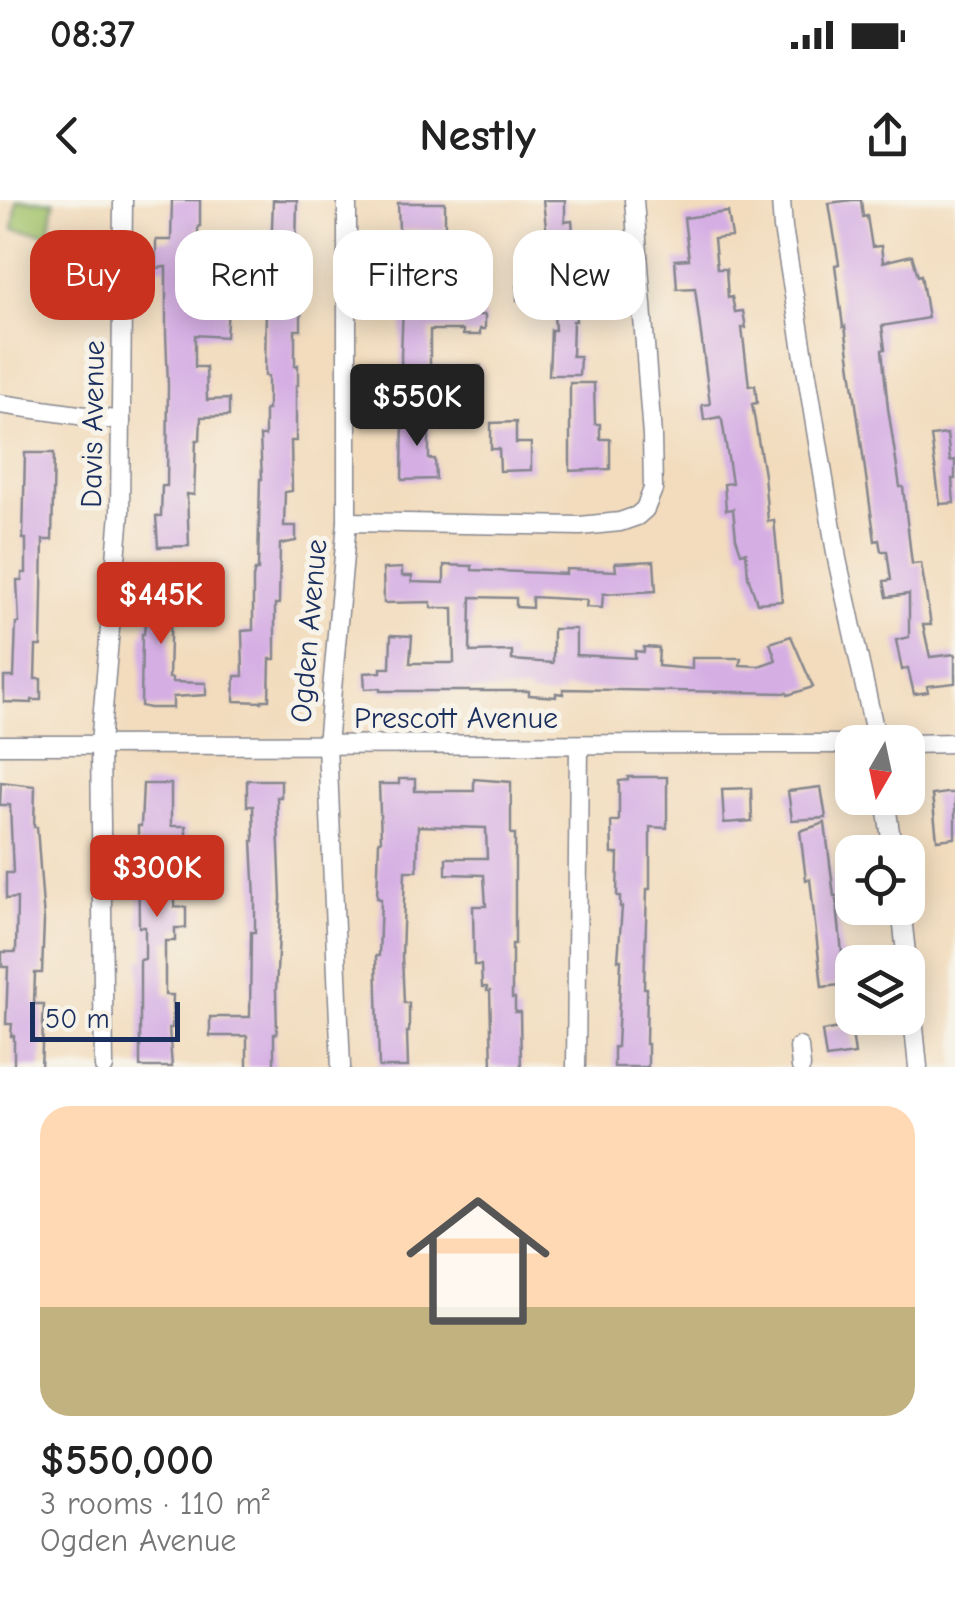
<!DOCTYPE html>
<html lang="en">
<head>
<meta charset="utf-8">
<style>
  body { margin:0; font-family:"Comic Neue",sans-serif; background:#f2f2f2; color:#222; height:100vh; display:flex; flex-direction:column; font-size:38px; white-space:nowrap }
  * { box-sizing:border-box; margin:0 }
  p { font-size:32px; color:#767676 }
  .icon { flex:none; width:55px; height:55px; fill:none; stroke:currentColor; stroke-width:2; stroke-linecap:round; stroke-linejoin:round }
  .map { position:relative; height:867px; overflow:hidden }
  .panel { display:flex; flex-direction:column; background:#fff; flex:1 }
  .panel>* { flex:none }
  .guide { position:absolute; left:30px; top:30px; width:895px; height:90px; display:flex; gap:20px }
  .needle { width:65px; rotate:189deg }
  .controls { position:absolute; left:835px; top:525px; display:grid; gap:20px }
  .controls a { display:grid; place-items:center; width:90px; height:90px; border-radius:20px; background:#fff; box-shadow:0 5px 25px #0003; font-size:50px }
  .scale { position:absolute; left:30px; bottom:25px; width:150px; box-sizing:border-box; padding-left:10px; border:5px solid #1b2f5e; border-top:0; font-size:28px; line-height:35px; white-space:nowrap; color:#1b2f5e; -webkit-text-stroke:8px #f7f3e8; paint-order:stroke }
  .price { position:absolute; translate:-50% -85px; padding:0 22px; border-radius:10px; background:#c8321e; color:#fff; font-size:32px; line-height:65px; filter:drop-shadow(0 2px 5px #0008) }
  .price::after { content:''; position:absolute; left:50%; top:60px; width:30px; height:22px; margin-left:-15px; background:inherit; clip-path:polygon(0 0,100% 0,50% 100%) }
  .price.active { background:#222; color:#fff }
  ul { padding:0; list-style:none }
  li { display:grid; align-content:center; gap:20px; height:530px; padding:0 40px }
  li span { display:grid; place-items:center; height:310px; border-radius:30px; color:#555 }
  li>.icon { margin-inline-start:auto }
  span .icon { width:180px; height:180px; fill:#fffc; stroke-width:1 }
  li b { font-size:42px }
  .chip { padding:0 35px; border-radius:30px; background:#fff; box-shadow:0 5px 25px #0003; font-size:35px; line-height:90px }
  .chip.active { background:#c8321e; color:#fff }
  .status { display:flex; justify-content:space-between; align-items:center; height:70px; padding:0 50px; background:#fff; direction:ltr }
  .status svg { height:28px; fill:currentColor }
  header { display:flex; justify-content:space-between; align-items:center; height:130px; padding:0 40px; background:#fff; font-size:45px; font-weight:700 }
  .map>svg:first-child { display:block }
  .green { fill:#a1c26b; stroke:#5e7864; stroke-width:2.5 }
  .building { fill:#d5afe4 }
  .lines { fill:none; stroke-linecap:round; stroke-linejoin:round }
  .street-casing { stroke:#86868e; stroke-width:21 }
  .street { stroke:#fff; stroke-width:18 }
  .labels { text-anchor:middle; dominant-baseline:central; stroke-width:10; stroke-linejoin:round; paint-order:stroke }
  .street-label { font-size:30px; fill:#1b2f5e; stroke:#f7f3e8 }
</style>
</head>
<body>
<div class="status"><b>08:37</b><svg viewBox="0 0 49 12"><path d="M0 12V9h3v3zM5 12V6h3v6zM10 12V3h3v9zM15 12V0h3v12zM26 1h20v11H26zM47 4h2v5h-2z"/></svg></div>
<header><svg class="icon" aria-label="back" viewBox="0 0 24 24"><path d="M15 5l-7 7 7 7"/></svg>Nestly<svg class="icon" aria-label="share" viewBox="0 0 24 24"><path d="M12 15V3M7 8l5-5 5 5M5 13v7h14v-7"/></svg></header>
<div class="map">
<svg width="955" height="867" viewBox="0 0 955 867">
  <rect width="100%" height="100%" fill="#f7f3e8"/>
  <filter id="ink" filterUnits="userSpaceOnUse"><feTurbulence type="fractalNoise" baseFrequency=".01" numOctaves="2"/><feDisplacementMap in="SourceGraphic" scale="20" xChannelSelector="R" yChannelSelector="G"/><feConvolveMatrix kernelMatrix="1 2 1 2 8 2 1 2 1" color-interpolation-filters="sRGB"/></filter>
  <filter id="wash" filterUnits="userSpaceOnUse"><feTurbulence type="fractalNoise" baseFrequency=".0048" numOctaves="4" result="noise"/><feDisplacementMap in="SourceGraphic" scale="40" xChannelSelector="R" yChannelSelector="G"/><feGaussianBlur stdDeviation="2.25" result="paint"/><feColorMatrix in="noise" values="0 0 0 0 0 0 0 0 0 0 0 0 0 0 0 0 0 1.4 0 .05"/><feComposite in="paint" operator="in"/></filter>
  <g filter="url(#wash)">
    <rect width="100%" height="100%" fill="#f2dcbd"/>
    <!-- green -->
    <path class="green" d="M17,0L54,1L49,34L13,29Z"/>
    <g id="blocks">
      <!-- building -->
      <g class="building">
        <path d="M172,0H200V26H198L199,93H229L226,137L195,135V167H206L207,200L229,199V216L201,217L200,240H196L194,295L187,294L189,346L158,347L156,316H161L162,286H167L168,185L166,133V67L156,68V40H171Z"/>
        <path d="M273,0H297L295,98H301V130H295V166L298,165V185H296V241H291L292,291L285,292L284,326H296V341L280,344L279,404H275V459H270L269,500H262V502L234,501L235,476H243L242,431L253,430V378L255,370H258L260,279H262L260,236H265V210H268V176H265L266,107H235V91H261L262,52H271Z"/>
        <path d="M543,0H565V22L572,21L579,105H575L576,121H573L572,156H580L579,175H549L551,130H555L553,98L517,100V86L552,83Z"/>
        <path d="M852,0H861L863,17L867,16L872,47L881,46L883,62L912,55L918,76L921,75L928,118L882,126L885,149L882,150L888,208L900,287H903L912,364L921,363L931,425H923L930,457L955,454V483L927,486L928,492L914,494L908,468L902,470L896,440L909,437V394L887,397L884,381L891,380L887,351H881L879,340L875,341L845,126L843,127L835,65L839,64L829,3Z"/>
        <path d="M398,3H445V30H399Z"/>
        <path d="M728,12L732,37L714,39L717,69H726L728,98L732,97L735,112L743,111L746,128H742L749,186L755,185L757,203L752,204L764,275L768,321L774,320L782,401L757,403L748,376L746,352L741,353L736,338L733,309L726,310L724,284L732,283L722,220L720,217L704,220L702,205L710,204L695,88L677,89L675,60L689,59L684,18Z"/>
        <path d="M403,104H432V115H485V129H480V135H463V130H430V166H481V186L402,185L401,156Z"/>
        <path d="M570,183H594L595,224H600V239H610V269L570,271Z"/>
        <path d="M403,214L429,215V259H435L436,279L402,280Z"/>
        <path d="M516,222V243H531V270L500,271L499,249H491V223Z"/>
        <path d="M947,234L950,261L955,260V279H952L954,303L940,304L931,236Z"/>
        <path d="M25,253H54L52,340H43L41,446H36L35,479H41V500H32V503L4,502V477H14L16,423H19L17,380H22V373H26V339H23Z"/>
        <path d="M654,361L656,391L603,394L602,408L586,407L587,400L532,397V408L516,407V398L471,397L470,452L512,451V460L553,463V429H576V455L635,458V451L644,452V447L659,448L658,466L692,469V458H741L740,465L759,466L776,460L770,443L791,436L813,487L788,495L787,493L563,489V494L556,493V497L529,495V491H380V488L365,489L364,473L381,472V468H390L391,435L412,436L410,463H454L453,408H431V402L384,403L383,369L402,368V376H412V382L444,383V365L472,366V370L566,374V369L616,371L615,363Z"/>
        <path d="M167,367L168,377H176V401L171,402L169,478H172V482L206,483V495L173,497V508H149L141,506L142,434H144L145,422H149L148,378H151V368Z"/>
        <path d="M628,577H667V628L650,627V689H647L644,788H647L646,844H648V867H614V847H617L621,760H618L622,707H620V696H617L618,654H612L611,621H619V581L628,580Z"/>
        <path d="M399,579H415V591H474V579L511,582V634H515V744H512V798H515V812H520L521,867H492L490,791H487V787H482L481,765H474L473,706H486L484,675L446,674V658H487L486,628L418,626L417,671H405L402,756L404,803H409V832H407L408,867H379L376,756H379L381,699L377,698L379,641H381L379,584H399Z"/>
        <path d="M247,580H281V597H277L281,698L276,790L277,834H274V867H247V836H210V817H250L251,732H255V699L252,641H254L253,606H247Z"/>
        <path d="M1,582L35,586L34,627H37L44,721L42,773H35L34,804H44L41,867H14V836H11L12,824H6L8,767H2V752H16L17,698L6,699V673H13L10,605H0Z"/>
        <path d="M143,584H171V626H186V649H175V707H186V728H175V741H165V795H173L172,828H169L172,867H140V760L145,759V727H139L138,626H141Z"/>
        <path d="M821,587L826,618L792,620L788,591Z"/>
        <path d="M751,588L752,621L724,623L722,589Z"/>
        <path d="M947,593H955V638L937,640L932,595Z"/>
        <path d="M825,623L834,696H836L842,753H844L849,784L822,787L810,679L806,680L800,631Z"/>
        <path d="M851,826L855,854L826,858L822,831Z"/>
      </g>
    </g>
  </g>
  <g filter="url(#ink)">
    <use href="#blocks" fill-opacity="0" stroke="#86868e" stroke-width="2.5"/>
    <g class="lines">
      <!-- street casing -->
      <g class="street-casing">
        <g id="street">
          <path d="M781,0L783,28L837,359L877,542"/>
          <path d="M0,204L121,221"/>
          <path d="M347,322L580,326L620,322L637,316L645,309L653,289L652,236L634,0"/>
          <path d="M908,544L955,543"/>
          <path d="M0,545L852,544"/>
          <path d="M885,598L893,652"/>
          <path d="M901,708L907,762"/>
          <path d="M908,768L918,867"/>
          <path d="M799,847L801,867"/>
          <path d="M104,867L100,544L120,313L123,0"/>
          <path d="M341,867L327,545L347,322V0"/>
          <path d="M576,867L579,545"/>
        </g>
      </g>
      <!-- street -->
      <use href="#street" class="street"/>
    </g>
  </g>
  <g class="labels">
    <!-- street labels -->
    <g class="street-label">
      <text transform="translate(93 224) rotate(-89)">Davis Avenue</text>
      <text transform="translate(309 431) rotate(-85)">Ogden Avenue</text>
      <text x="456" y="518">Prescott Avenue</text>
    </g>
  </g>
</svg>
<div class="controls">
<a><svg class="needle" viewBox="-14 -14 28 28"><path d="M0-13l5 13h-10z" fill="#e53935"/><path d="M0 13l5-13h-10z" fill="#767676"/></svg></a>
<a><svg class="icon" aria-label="locate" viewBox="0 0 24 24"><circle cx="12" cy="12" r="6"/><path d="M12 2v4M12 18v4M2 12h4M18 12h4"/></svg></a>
<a><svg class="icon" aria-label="layers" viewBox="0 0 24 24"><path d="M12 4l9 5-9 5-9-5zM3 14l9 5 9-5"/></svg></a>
</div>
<div class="scale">50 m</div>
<b class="price active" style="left:417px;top:249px">$550K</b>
<b class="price" style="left:161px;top:447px">$445K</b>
<b class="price" style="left:157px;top:720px">$300K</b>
<div class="guide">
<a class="chip active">Buy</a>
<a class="chip">Rent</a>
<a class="chip">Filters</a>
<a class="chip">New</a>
</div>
</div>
<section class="panel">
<ul>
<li><span style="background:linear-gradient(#ffd9b3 65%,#c2b280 0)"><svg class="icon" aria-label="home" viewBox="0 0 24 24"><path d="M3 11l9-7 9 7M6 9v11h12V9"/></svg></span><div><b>$550,000</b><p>3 rooms · 110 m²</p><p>Ogden Avenue</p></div></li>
</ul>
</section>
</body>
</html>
